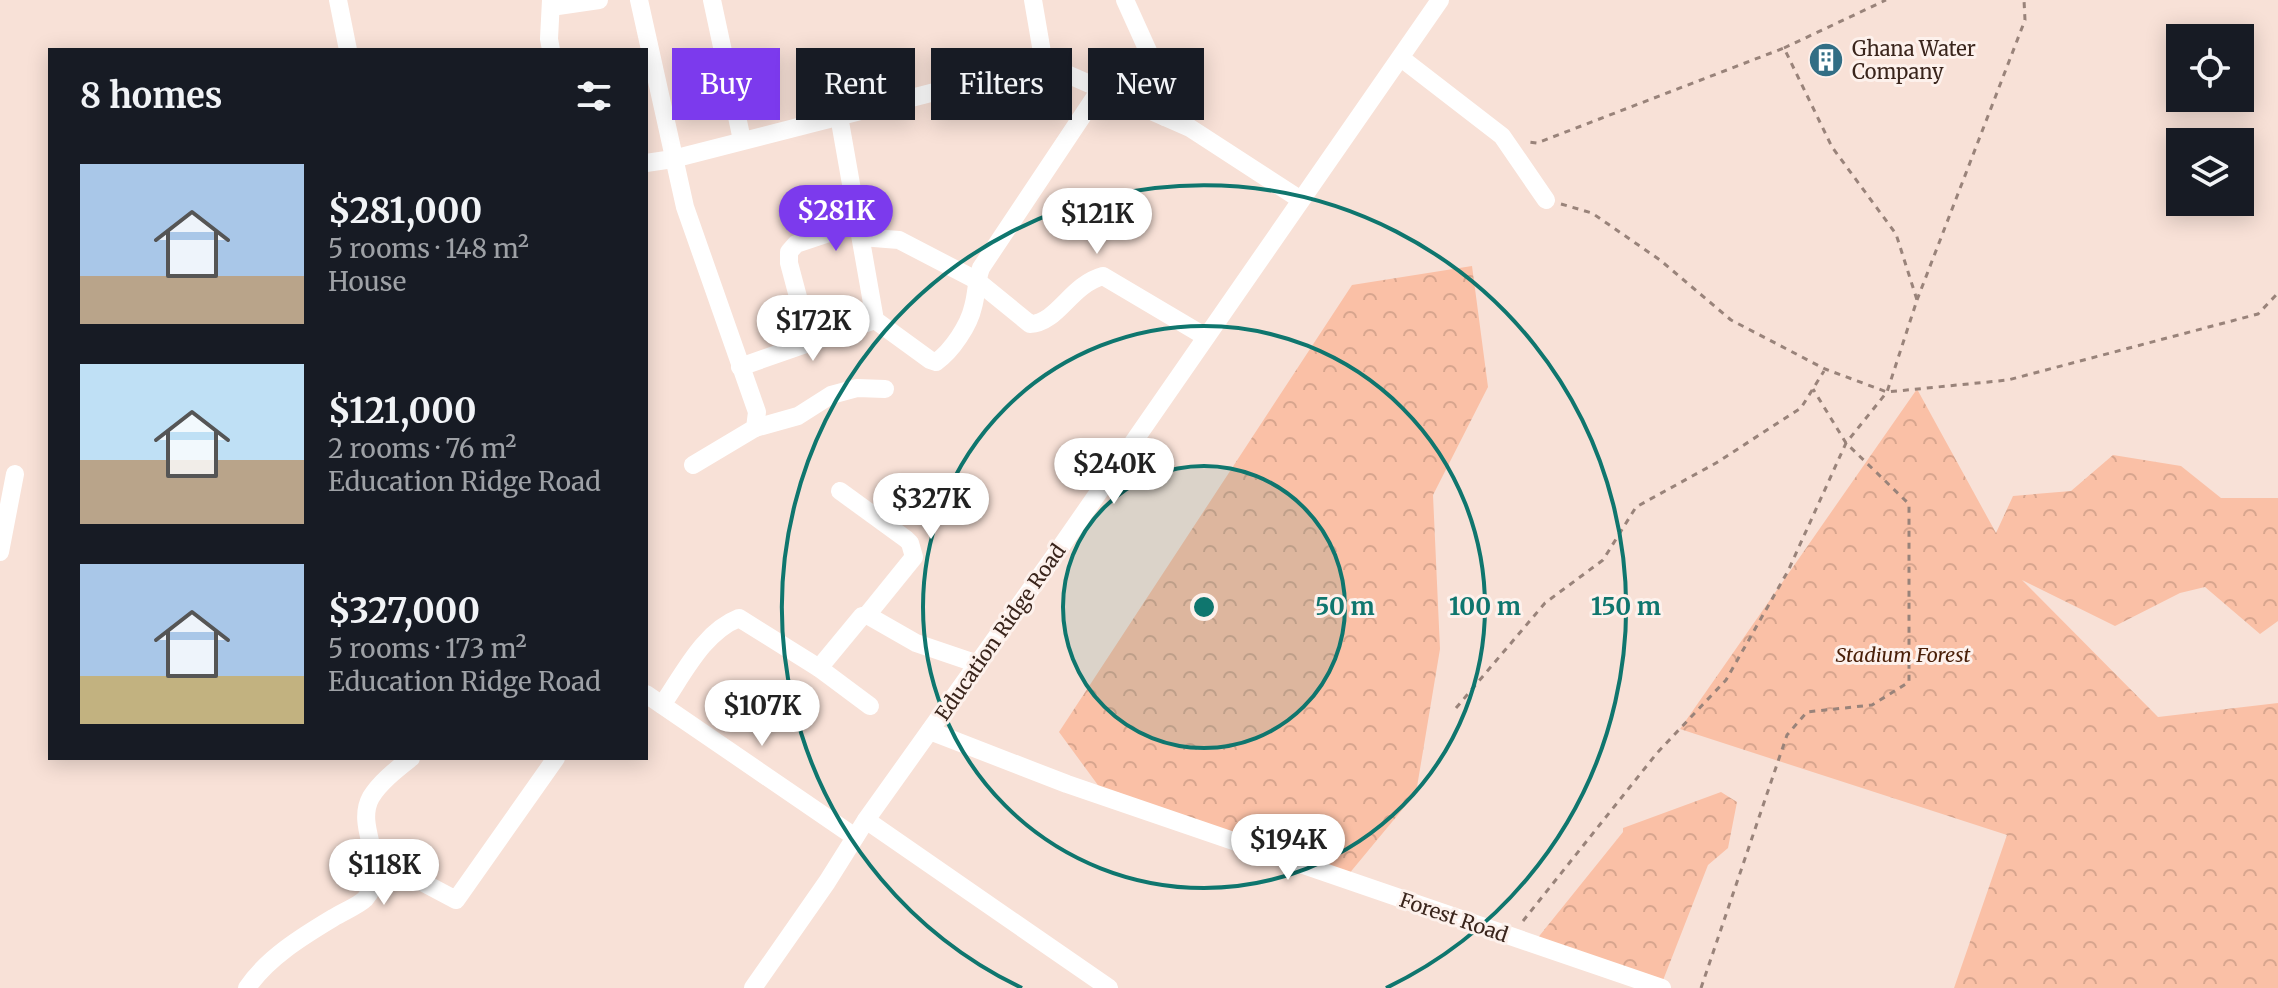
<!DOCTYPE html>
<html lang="en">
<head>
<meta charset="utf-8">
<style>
  body { margin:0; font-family:Merriweather,serif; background:#242831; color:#f1f3f6; height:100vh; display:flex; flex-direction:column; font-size:30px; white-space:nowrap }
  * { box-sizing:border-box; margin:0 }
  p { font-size:26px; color:#9ea1a6 }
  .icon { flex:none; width:44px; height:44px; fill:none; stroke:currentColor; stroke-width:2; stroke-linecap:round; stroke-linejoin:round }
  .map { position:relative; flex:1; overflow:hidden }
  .drawer { position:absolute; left:48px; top:48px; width:600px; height:712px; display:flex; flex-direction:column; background:#171b24; border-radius:0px; box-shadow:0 4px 20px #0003 }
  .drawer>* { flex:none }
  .hud { position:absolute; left:672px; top:48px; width:760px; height:72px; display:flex; gap:16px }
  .buttons { position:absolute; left:2166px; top:24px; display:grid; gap:16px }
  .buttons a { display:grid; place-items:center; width:88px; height:88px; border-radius:0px; background:#171b24; box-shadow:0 4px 20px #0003; font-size:40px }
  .price { position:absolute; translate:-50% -68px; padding:0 18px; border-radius:28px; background:#fff; color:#222; font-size:26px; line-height:52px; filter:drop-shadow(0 2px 4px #0008) }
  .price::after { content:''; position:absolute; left:50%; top:48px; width:24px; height:18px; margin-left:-12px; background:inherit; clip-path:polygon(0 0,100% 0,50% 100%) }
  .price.active { background:#7c3aed; color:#fff }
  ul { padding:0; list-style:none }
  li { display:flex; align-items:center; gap:24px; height:200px; padding:0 32px }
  li span { display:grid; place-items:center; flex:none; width:224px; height:160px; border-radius:0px; color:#555 }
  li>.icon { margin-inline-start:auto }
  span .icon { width:96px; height:96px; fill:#fffc; stroke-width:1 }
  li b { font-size:34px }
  h2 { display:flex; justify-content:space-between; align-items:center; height:96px; padding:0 32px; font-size:34px }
  .chip { padding:0 28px; border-radius:0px; background:#171b24; box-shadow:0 4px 20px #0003; font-size:28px; line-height:72px }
  .chip.active { background:#7c3aed; color:#fff }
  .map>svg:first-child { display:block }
  .forest { fill:url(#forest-crowns) }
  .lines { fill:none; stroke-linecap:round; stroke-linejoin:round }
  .path { stroke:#99837a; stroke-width:3; stroke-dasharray:6 6; stroke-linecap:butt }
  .minor { stroke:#fff; stroke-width:18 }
  .ring { fill:none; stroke:#0f766e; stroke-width:4 }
  .labels { text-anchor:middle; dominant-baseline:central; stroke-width:6; stroke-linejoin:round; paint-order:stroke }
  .poi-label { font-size:20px; fill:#3a251c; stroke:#fdf1ec; text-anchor:start }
  .street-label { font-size:20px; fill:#3a251c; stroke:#fdf1ec }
  .park-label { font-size:20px; font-style:italic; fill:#491f08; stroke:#fdf1ec }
  .centre { fill:#0f766e; stroke:#fdf1ec; stroke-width:4 }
  .ring-label { font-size:24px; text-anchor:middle; font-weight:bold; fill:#0f766e; stroke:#fdf1ec; stroke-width:6; stroke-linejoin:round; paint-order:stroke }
</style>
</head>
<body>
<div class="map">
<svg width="2278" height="988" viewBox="0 0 2278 988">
  <defs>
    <pattern id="forest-crowns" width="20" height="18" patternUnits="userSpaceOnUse" patternTransform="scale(2)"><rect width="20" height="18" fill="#fac0a6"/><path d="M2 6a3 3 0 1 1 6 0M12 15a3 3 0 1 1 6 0" fill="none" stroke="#d7a58e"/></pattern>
  </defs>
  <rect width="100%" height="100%" fill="#f8e1d7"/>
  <!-- forest -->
  <g class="forest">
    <path d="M1472,266L1488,387L1433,495L1440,649L1416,793L1348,875L1103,792L1059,732L1352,285Z"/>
    <path d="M1917,389L1996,533L2013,496L2071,491L2113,455L2181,466L2221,498H2278V621L2260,634L2205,587L2180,593L2115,626L2022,580L2158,717L2278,703V988H1954L2007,835L1680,729Z"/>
    <path d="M1721,792L1737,802L1728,848L1708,865L1660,988L1528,950L1623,832V828Z"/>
  </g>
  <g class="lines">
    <!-- path -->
    <g class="path">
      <path d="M1784,48L1886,0"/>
      <path d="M1561,204L1592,213L1660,260L1731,320L1825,369L1887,392L2008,380L2258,314L2278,293"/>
      <path d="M1917,300L2025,20L2024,0"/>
      <path d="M1456,708L1545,603L1603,560L1636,507L1716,463L1801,408L1824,371"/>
      <path d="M1523,921L1657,753L1726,680L1788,571L1846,443L1887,392L1917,300L1896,234L1832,147L1784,48L1537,143L1529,142"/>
      <path d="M1701,988L1787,735L1807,712L1872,705L1909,682V504L1846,443L1813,389"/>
    </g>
    <!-- minor -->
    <g class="minor">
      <path d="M338,0L348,50"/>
      <path d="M639,0L685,207L757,412L755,428L693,465"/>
      <path d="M712,0L742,140"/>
      <path d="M1033,0L1044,64"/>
      <path d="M1125,0L1162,82L1165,117"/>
      <path d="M551,7L599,0"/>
      <path d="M551,50L549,39L551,0"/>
      <path d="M1401,58L1502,136L1546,200"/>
      <path d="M839,116L875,320L930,360L936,362C952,351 969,325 973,307C977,293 976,281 981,268L1099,91"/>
      <path d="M646,163L673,159L1044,64L1190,128L1301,200"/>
      <path d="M861,237L899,240L976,280L1030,324C1058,323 1070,285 1103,276L1206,337"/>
      <path d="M810,342L789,263V252L796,244L859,223"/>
      <path d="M740,367L875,320"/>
      <path d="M755,428L798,416L831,395L857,388L885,389"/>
      <path d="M840,491L906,539L910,543L914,557L867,615"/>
      <path d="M0,552L15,474"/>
      <path d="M646,694L855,837"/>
      <path d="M662,705C683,675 703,632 739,618L819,668"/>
      <path d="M870,706L819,668L862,616L867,615L916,643L978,664"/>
      <path d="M930,731L1067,784L1662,988"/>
      <path d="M866,820L1109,988"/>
      <path d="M375,857L456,900L556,758"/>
      <path d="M247,988C267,958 303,936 333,918C342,912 358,906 365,899C393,867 353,829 371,797C380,782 397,769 411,758"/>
      <path d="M753,988L827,882L866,820L1053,558L1440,0"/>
    </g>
  </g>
  <!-- distance rings -->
  <circle cx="1204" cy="607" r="141" fill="#0f766e" fill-opacity=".12"/>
  <g class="ring">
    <circle cx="1204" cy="607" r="141"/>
    <circle cx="1204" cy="607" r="281"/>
    <path d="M1022 988A422 422 0 1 1 1386 988"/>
  </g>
  <!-- icons -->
  <defs>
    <g id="building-disc" transform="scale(1.8)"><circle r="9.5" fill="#326e85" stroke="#fdf1ec"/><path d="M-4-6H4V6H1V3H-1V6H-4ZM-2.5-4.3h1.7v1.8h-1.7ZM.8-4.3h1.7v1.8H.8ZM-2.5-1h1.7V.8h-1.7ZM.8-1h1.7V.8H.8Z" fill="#fff"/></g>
  </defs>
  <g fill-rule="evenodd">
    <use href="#building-disc" x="1826" y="60"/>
  </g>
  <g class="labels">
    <!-- poi labels -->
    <g class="poi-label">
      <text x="1852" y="48">Ghana Water<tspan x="1852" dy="23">Company</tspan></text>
    </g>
    <!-- street labels -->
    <g class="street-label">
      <text transform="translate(1000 632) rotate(-55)">Education Ridge Road</text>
      <text transform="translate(1454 917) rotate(19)">Forest Road</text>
    </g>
    <!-- park labels -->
    <g class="park-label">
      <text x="1903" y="654">Stadium Forest</text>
    </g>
  </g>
  <circle cx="1204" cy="607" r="12" class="centre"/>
  <g class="ring-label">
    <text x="1345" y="615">50 m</text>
    <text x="1485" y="615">100 m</text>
    <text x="1626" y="615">150 m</text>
  </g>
</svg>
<div class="buttons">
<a><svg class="icon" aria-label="locate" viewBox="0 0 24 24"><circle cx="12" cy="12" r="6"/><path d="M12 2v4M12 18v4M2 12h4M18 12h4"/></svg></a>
<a><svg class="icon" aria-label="layers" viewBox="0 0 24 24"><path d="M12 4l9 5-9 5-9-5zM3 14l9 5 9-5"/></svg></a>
</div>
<b class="price active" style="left:836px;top:253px">$281K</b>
<b class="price" style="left:1097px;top:256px">$121K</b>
<b class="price" style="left:813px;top:363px">$172K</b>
<b class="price" style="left:1114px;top:506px">$240K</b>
<b class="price" style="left:931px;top:541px">$327K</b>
<b class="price" style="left:762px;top:748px">$107K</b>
<b class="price" style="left:1288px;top:882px">$194K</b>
<b class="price" style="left:384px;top:907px">$118K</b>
<div class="hud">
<a class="chip active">Buy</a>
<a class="chip">Rent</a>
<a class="chip">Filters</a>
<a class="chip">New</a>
</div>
<section class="drawer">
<h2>8 homes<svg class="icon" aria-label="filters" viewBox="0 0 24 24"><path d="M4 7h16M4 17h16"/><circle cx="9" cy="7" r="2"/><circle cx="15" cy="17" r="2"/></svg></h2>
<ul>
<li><span style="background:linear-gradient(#a9c7e8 70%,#b9a48a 0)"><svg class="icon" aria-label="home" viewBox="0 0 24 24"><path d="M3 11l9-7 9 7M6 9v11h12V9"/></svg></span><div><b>$281,000</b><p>5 rooms · 148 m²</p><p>House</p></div></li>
<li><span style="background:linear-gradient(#bfe0f5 60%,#b9a48a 0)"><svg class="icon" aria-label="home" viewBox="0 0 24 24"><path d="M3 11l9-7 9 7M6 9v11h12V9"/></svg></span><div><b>$121,000</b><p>2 rooms · 76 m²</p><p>Education Ridge Road</p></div></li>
<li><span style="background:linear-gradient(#a9c7e8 70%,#c2b280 0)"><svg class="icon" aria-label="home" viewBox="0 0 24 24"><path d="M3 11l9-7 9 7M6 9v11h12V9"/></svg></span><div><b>$327,000</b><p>5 rooms · 173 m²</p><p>Education Ridge Road</p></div></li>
</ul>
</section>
</div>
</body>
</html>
